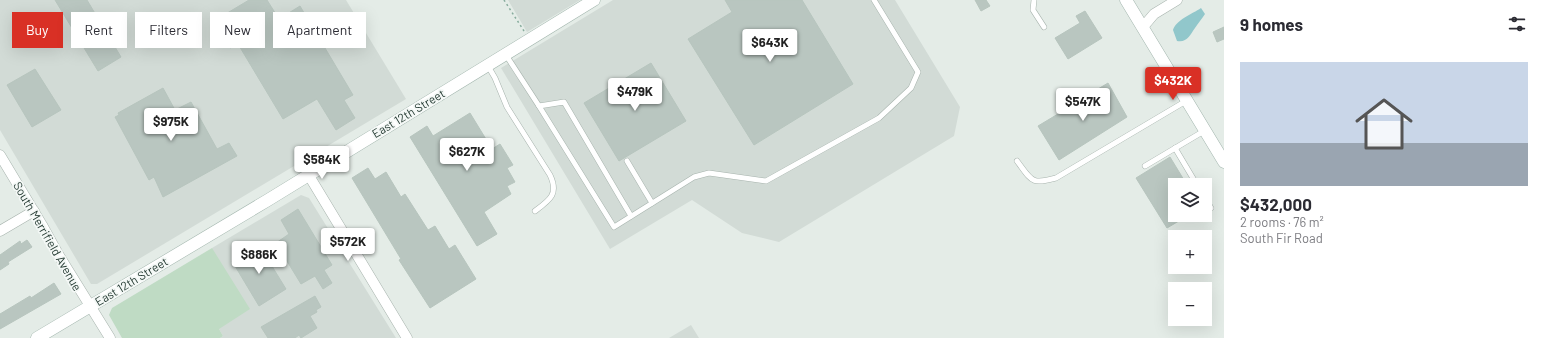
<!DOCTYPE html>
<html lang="en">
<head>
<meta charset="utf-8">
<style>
  body { margin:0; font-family:Barlow,sans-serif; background:#f7f7f7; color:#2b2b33; height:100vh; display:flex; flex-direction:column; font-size:15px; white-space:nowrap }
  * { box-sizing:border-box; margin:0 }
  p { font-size:13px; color:#7c7c81 }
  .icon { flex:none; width:22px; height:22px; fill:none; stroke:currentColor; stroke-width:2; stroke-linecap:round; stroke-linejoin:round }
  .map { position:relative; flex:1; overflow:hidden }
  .details { display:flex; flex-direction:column; background:#fff; width:320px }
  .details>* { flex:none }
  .guide { position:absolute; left:12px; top:12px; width:380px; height:36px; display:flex; gap:8px }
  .tools { position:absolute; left:1168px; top:178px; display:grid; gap:8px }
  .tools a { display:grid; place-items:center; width:44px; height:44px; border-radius:0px; background:#fff; box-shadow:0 4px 16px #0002; font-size:20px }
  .price { position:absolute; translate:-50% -34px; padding:0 9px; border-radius:4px; background:#fff; color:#222; font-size:13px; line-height:26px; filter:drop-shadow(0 1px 2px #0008) }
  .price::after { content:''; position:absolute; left:50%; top:24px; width:12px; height:9px; margin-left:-6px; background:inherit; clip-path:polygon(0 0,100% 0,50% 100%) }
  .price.selected { background:#d93025; color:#fff }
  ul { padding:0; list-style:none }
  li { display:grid; align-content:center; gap:8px; height:212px; padding:0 16px }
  li span { display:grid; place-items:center; height:124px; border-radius:0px; color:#555 }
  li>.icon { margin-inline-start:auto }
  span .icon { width:72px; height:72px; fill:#fffc; stroke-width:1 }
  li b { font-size:17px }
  h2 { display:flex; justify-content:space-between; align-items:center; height:48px; padding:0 16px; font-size:17px }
  .tag { padding:0 14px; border-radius:0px; background:#fff; box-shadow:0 4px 16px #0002; font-size:14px; line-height:36px }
  .tag.selected { background:#d93025; color:#fff }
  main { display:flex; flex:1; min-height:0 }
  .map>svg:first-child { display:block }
  .built { fill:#d2dbd6 }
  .green { fill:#bfdbc4 }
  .water { fill:#91c7cb }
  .building { fill:#b9c6c0; stroke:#b7c5be }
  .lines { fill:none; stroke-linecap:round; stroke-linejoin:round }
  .lane-casing { stroke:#a7b3ad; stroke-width:6 }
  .street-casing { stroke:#a7b3ad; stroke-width:11 }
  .secondary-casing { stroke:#a3b6ae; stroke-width:13 }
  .path { stroke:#87ac9d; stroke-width:1.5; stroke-dasharray:2 3; stroke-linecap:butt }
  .lane { stroke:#fff; stroke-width:5 }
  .street { stroke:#fff; stroke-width:10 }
  .secondary { stroke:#fff; stroke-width:12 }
  .labels { text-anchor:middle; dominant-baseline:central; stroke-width:3.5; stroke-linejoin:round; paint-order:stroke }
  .street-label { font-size:12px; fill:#253b33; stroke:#f4f8f6 }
</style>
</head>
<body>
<main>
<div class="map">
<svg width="1224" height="338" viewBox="0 0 1224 338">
  <rect width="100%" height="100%" fill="#e4ece7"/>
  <!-- built -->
  <g class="built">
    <path d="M0,0H346L406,99L97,284H91L0,130Z"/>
    <path d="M508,0H580L527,32Z"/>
    <path d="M613,0H895L960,107L954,136L779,242L742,233L692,200L610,249L501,68Z"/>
    <path d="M301,195L309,198L396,338H220L223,336L219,329L212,248Z"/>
    <path d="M691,325L699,338H669Z"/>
  </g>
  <!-- green -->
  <path class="green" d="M212,248L250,309L219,329L223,336L220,338H122L109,315L112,308Z"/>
  <!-- water -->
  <path class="water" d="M1201,8L1205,14C1202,19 1198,23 1195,28C1190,35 1187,43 1177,41L1173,30C1176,20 1192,14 1201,8Z"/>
  <!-- building -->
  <g class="building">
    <path d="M55,0H87L121,57L98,71Z"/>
    <path d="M249,0H267L279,19L300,6L353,95L344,100L355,118L336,130L317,99L283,119L238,44L230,48L214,21Z"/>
    <path d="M725,0H802L853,84L754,145L688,39L732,12Z"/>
    <path d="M975,0H986L990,6L981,11Z"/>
    <path d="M1085,11L1102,38L1068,59L1055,38L1080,23L1076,16Z"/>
    <path d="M1224,27V39L1217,42L1213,32Z"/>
    <path d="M651,63L686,121L619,161L584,103Z"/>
    <path d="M35,69L61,110L32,127L7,85Z"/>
    <path d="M1108,83L1127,117L1059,160L1038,126L1098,90V89Z"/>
    <path d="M163,88L175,110L191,102L217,149L229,143L237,156L163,197L154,177L149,180L115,117L119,115L118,113Z"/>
    <path d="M470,113L492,149L500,144L513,165L507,168L515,182L507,186L511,194L484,212L497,234L477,246L410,137L427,126L433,136Z"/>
    <path d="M1170,157L1187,185H1175V215H1189L1167,228L1136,178Z"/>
    <path d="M368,168L375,179L386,172L401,197L405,194L428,230L435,226L449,249L455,245L476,279L430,308L399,260L401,259L352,178Z"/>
    <path d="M298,209L332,265L324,270L332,283L323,289L315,276L301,284L276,243L289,234L281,220Z"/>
    <path d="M27,240L32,247L8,262L9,264L0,270V255L20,241L21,244Z"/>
    <path d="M259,245L286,289L259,306L232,261Z"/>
    <path d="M54,283L61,294L0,329V314L30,296L31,298Z"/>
    <path d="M315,296L321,307L316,310L317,312L310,316L317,328L301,338L299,335L295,338H268L261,327Z"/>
  </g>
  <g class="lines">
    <!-- lane casing -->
    <g class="lane-casing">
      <g id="lane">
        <path d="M1034,0L1033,10L1044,27"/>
        <path d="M506,55L539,106L564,102L631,216"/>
        <path d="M488,66L495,78L507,107L550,175C559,194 550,200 535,211"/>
        <path d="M539,106L614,227L694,177L709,173L766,181L879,118L911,88L918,72L874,0"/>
        <path d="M1175,148L1197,185"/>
        <path d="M627,161L652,203"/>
        <path d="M1017,161C1032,181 1031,185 1056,178L1186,101"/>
        <path d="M1145,166L1204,131"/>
        <path d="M1205,198L1211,208"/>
      </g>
    </g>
    <!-- street casing -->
    <g class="street-casing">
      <g id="street">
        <path d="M1143,27L1154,14L1177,0"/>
        <path d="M0,155L42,225L58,254L110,338"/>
        <path d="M308,174L407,338"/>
        <path d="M0,231L34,211"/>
      </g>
    </g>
    <!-- secondary casing -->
    <g class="secondary-casing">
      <g id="secondary">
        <path d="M1126,0L1224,162"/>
        <path d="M37,338L268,200L594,0"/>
      </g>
    </g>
    <!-- path -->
    <path class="path" d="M504,0L524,31"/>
    <!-- lane -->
    <use href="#lane" class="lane"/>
    <!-- street -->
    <use href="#street" class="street"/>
    <!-- secondary -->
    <use href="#secondary" class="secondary"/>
  </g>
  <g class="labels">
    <!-- street labels -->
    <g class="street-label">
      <text transform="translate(408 113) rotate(-31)">East 12th Street</text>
      <text transform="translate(48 236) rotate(60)">South Merrifield Avenue</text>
      <text transform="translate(131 281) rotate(-31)">East 12th Street</text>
    </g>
  </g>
</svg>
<div class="tools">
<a><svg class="icon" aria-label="layers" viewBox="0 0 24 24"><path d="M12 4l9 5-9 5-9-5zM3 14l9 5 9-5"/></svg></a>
<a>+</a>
<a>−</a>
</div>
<b class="price" style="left:770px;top:63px">$643K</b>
<b class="price selected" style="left:1173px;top:101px">$432K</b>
<b class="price" style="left:635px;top:112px">$479K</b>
<b class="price" style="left:1083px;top:122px">$547K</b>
<b class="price" style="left:171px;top:142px">$975K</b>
<b class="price" style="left:467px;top:172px">$627K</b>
<b class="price" style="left:322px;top:180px">$584K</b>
<b class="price" style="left:348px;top:262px">$572K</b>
<b class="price" style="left:259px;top:275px">$886K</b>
<div class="guide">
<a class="tag selected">Buy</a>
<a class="tag">Rent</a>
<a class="tag">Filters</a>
<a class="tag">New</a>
<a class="tag">Apartment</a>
</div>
</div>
<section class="details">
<h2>9 homes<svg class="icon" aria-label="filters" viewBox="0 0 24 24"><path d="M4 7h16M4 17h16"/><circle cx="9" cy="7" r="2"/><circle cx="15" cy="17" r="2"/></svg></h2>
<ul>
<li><span style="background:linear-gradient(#c9d6e8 65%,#9aa5b1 0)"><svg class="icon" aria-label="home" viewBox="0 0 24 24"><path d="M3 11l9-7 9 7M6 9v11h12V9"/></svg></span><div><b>$432,000</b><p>2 rooms · 76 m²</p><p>South Fir Road</p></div></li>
</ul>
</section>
</main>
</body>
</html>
